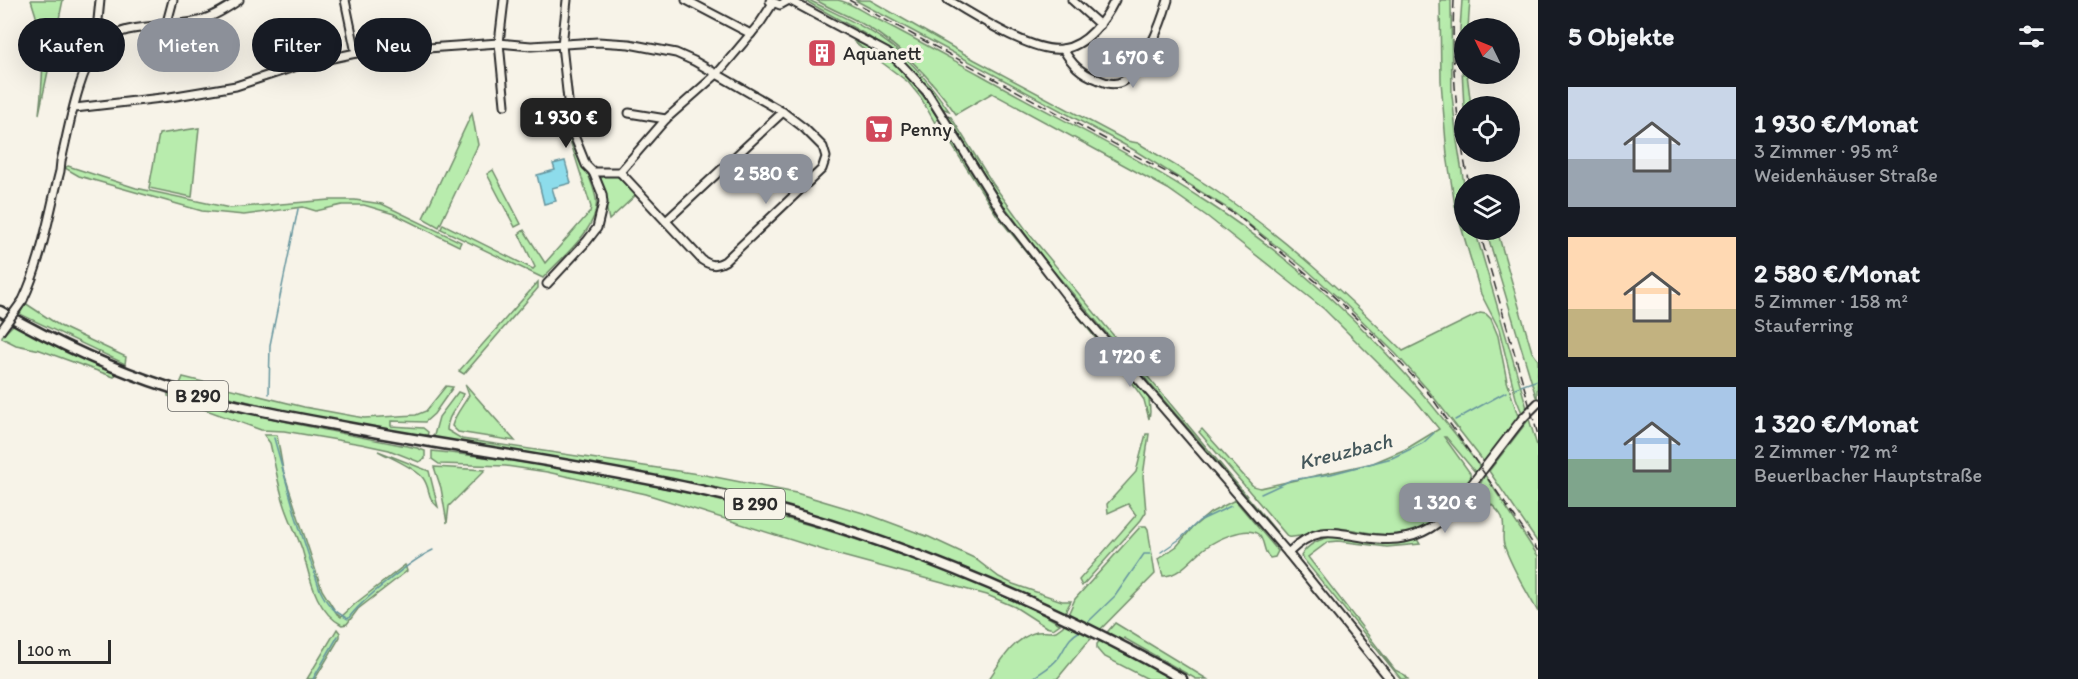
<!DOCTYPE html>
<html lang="de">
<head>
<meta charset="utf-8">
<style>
  body { margin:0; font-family:Itim,sans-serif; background:#242831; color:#f1f3f6; height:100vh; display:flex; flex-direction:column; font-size:22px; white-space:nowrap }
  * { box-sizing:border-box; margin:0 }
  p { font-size:20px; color:#9ea1a6 }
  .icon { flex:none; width:33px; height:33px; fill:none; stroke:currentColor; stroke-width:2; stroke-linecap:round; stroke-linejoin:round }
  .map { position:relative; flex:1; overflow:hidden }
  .sheet { display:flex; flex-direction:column; background:#171b24; width:540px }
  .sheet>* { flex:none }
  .top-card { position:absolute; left:18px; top:18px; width:570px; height:54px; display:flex; gap:12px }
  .needle { width:39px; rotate:313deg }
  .fabs { position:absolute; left:1454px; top:18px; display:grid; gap:12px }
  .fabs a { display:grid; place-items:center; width:66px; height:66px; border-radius:50%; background:#171b24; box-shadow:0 6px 24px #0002; font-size:30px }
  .scale { position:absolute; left:18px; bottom:15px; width:93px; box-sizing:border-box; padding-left:6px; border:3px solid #2b2b2b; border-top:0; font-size:16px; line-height:21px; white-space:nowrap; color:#2b2b2b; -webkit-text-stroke:4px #f7f3e8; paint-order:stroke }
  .price { position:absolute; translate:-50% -51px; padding:0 14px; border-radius:12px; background:#8c9099; color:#fff; font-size:20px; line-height:39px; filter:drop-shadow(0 2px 3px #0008) }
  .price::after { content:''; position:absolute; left:50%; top:36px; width:18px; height:14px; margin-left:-9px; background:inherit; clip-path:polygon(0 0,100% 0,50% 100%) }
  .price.current { background:#222; color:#fff }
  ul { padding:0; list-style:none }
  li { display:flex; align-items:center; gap:18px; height:150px; padding:0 30px }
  li span { display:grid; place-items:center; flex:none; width:168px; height:120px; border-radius:0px; color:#555 }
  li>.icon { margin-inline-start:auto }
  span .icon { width:72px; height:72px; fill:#fffc; stroke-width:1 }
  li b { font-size:26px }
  h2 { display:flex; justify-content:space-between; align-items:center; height:72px; padding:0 30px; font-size:26px }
  .tag { padding:0 21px; border-radius:27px; background:#171b24; box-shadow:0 6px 24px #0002; font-size:21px; line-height:54px }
  .tag.current { background:#8c9099; color:#fff }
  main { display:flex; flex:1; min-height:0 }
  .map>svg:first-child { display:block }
  .green { fill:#b8ecad; stroke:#728c6c; stroke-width:1.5 }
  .water { fill:#8ddceb; stroke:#66959e; stroke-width:1.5 }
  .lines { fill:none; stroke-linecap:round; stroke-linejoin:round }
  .stream { stroke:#66959e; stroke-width:1.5 }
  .minor-casing { stroke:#2b2b2b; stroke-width:11 }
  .major-casing { stroke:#2b2b2b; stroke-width:13 }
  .minor { stroke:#f7f3e8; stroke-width:7 }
  .major { stroke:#f7f3e8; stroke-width:8 }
  .rail { stroke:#2b2b2b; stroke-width:1.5; stroke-dasharray:9 4.5; stroke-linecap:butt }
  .minor-bridge-casing { stroke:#2b2b2b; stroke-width:11; stroke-linecap:butt }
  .minor-bridge { stroke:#f7f3e8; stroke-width:7 }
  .labels { text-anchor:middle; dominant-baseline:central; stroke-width:6; stroke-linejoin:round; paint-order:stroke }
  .shield { fill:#f7f3e8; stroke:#686764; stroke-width:1.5 }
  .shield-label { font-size:18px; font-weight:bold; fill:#2b2b2b }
  .poi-label { font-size:20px; fill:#2b2b2b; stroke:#f7f3e8; text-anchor:start }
  .water-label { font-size:21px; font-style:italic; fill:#44575b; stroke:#f7f3e8 }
</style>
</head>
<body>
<main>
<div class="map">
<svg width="1538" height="679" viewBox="0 0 1538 679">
  <rect width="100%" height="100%" fill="#f7f3e8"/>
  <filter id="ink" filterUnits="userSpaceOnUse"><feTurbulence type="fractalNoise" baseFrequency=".0167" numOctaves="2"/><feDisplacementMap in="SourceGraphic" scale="12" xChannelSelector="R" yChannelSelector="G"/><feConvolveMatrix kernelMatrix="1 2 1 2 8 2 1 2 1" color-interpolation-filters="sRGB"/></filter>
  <g filter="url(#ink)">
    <!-- green -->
    <g class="green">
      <path d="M31,0H63L39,114C44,69 46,43 31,0Z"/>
      <path d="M804,0H809C838,15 869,27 894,48C915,64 934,89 949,111L939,107L918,77L889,50L863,33Z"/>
      <path d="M816,0C823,0 831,0 838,0C850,2 864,13 875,18C910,36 944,55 979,74C1055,117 1135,155 1208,203C1314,272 1406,365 1480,467L1476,473L1446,437H1444L1470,473L1471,481C1449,509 1432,536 1391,535C1373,535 1355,529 1337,528C1321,528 1301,539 1288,537L1199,432L1202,429L1253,486L1260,488L1373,463L1406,449L1439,429L1417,402L1324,309L1208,217L1168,189L992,93L956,114C931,78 903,48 866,26C850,16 832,10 816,0Z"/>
      <path d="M855,0H870L975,60L1127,141L1138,143C1164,159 1191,174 1216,191C1284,237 1344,293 1403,351L1480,313L1486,314L1491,319L1498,336L1507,381L1518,416L1517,421L1484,462L1428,390L1396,354L1344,303L1307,270L1232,211L1134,150Z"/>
      <path d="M1440,0H1451L1452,95L1457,141L1464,184V230H1475L1527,408L1522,413L1516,398L1499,329L1481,294L1455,206L1447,155L1441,81Z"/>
      <path d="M1462,0H1470L1468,28H1464V74H1467L1471,106L1464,108L1460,29Z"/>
      <path d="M853,41C888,48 921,90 938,118L935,123L921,98L908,82Z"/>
      <path d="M472,113L478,145L439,227L423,218Z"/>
      <path d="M946,116L951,117L993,184L1030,235L1281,537L1050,267L1003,204Z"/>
      <path d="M943,122L1035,259L1037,265L998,217L939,125Z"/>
      <path d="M199,128L192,197L149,188L159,134Z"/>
      <path d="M571,133C578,151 593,181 596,199C601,227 560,259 543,278L441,229L443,224L533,269L535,267L519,234L524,230L545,263L590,212L591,207L568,134Z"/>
      <path d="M68,166L136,188L230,208L330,200H355L382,204L461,242L459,246L394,214L364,205H342L316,211L303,207L244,215L202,211L79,176L65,168Z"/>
      <path d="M493,170L521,224L515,227L487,174Z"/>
      <path d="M615,174L636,195L609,220L600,179L605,175Z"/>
      <path d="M1486,230H1497L1532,352L1538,360L1537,400Z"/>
      <path d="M1040,269L1045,270L1149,397L1150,412L1149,419L1144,400L1137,390Z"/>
      <path d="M538,282V288L464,374L459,371Z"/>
      <path d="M25,303L60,326L126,357L125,364L20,314Z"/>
      <path d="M15,323L118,372L114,377L40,350L16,345L2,338V336Z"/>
      <path d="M183,377L304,407L364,418L416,415L426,411L446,386L453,387L434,414L425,422L391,421V426L423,428L428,432L427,437H414C335,422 257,406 180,384Z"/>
      <path d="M465,384L515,441L458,432L452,426C455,414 463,406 469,395Z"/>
      <path d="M168,389C250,417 333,432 417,448L425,451V459L419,462L389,450L361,444L284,431L261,430L168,396Z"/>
      <path d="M458,392L463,394C458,408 447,415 447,430L462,439L705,475L796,493L870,515L929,537L974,558L999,577L1013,584L1062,601H1071L1065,612L989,579L912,549L658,478L568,460L433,439L439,417Z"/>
      <path d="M1529,419L1538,449V543L1489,471Z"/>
      <path d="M1146,434H1149L1143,476L1146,512L1141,520L1082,586L1079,580L1136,515L1128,504L1108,513L1107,504L1136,472Z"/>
      <path d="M264,435H277L283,470L322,590L337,614L341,617L356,603L405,565L407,571L358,609L347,624L342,625C314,610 310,576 302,549C297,535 290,521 285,506C278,485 275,464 270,443Z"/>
      <path d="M378,451L429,471L438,507C426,497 431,489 423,478C416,468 389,457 378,451Z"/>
      <path d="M432,451C579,466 727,497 867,543C933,565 1000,589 1060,624L1053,629L1046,627L1015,607L987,595L839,555L646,494L547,472L506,466L439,464L432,459Z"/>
      <path d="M434,467L485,470L449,506L447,523L441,488Z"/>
      <path d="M1485,475L1538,556V612C1526,590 1512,569 1504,545C1501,536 1506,526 1502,517C1496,505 1483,501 1477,490Z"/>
      <path d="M1235,500L1278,551L1275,557L1270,558C1262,551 1266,541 1258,534C1246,525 1216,540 1205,548C1193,557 1179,577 1163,576L1158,559L1177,546L1192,528L1210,513Z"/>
      <path d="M1141,526H1146L1148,529L1155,574L1086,644L1057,679H989C1001,661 1015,637 1037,632C1044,631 1050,633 1056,631L1063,626L1075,599Z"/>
      <path d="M1334,536L1392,543L1417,539L1420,544L1387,547L1338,541L1328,542L1308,557L1395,670L1405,675L1408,679H1401L1301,556C1308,543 1321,539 1334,536Z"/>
      <path d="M1115,623L1207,679H1196L1124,638L1117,650L1174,679H1148L1103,656L1097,649V644Z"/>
      <path d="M337,629L340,633V637L315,679H307Z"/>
    </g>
    <!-- water -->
    <path class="water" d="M565,161L571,183L552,188L556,201L544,204L537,175L555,170L553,164Z"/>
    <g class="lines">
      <!-- stream -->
      <g class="stream">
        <path d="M1515,388L1538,380"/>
        <path d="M269,394L270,345L298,209"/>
        <path d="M1455,420L1506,392"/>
        <path d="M274,438L296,517L320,590C327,605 334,611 348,619C361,600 412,560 433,550"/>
        <path d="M1261,494L1291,480L1331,474L1392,458L1423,443L1434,433"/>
        <path d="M1161,552L1180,539L1199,521L1231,506"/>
        <path d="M1089,621L1115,596L1144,554H1150"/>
        <path d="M313,679L338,636"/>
        <path d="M1032,679C1041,672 1052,667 1059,657C1067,646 1066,639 1080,631"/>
      </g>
      <!-- minor casing -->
      <g class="minor-casing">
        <g id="minor">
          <path d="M100,0L97,30L104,41"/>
          <path d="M345,0L356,53"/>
          <path d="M504,0L499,43L505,105"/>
          <path d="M686,0L751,34"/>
          <path d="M789,0L886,52L897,60L927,92L1002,212L1066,295L1288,553L1390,679"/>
          <path d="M948,0C975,15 1031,53 1062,49C1087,46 1105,20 1115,0"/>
          <path d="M1072,0L1100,25"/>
          <path d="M770,1L780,5L789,0"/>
          <path d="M166,26L173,0"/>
          <path d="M1063,49C1072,64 1080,73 1097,79C1105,83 1115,86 1123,81C1145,67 1161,24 1168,0"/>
          <path d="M75,108L170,97L236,86L300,65L356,53L499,43L531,46L598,42L629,44L676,53L694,61L783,112L804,128L823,147L826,157L822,169L725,261C716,266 711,266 702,260L620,172"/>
          <path d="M629,113L666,119"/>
          <path d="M593,172H620L666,119L717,74L760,23L773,3"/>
          <path d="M666,221L783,112"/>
          <path d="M547,284L587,241L597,228L603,203L602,194L593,172L586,165L571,128L562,45L567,0"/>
          <path d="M23,300C42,260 49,213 60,171L61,161C69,128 78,73 98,47C117,22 166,28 194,22C210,19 226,9 239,0"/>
          <path d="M1288,553C1322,520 1338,536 1378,539C1408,542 1433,531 1452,510L1522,419L1538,403"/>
        </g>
      </g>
      <!-- major casing -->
      <g class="major-casing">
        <path id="major" d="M0,311C54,342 112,369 171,388C223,404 276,414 330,424C453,448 578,463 700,490C812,514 921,553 1026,600C1079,624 1132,650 1182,679"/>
      </g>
      <!-- minor -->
      <use href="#minor" class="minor"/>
      <!-- major -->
      <use href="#major" class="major"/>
      <!-- rail -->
      <g class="rail">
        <path d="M849,0L1177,178L1239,217L1331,294L1382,343L1430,395L1538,551"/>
        <path d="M1454,0C1451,62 1456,124 1469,184"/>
        <path d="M1479,230L1538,435"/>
      </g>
      <!-- minor-bridge casing -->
      <g class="minor-bridge-casing">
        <path id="minor-bridge" d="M0,332L23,300"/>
      </g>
      <!-- minor-bridge -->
      <use href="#minor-bridge" class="minor-bridge"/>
    </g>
  </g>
  <!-- icons -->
  <defs>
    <g id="building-square" transform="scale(1.5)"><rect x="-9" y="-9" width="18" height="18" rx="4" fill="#d1495b" stroke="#f7f3e8"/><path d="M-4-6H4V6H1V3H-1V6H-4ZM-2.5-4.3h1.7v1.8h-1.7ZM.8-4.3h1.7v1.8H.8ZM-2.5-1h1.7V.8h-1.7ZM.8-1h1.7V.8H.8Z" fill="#fff"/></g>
    <g id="supermarket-square" transform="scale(1.5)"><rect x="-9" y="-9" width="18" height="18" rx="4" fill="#d1495b" stroke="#f7f3e8"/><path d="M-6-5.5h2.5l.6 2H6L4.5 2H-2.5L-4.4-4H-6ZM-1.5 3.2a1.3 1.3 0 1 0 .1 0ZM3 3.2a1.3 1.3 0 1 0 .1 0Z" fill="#fff"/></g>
  </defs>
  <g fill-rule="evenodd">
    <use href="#building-square" x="822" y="53"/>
    <use href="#supermarket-square" x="879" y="129"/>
  </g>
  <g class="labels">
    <!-- shield labels -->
    <g class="shield">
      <rect x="168" y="381" width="60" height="30" rx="4.5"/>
      <rect x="725" y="489" width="60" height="30" rx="4.5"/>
    </g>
    <g class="shield-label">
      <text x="198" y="396">B 290</text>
      <text x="755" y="504">B 290</text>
    </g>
    <!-- poi labels -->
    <g class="poi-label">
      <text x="843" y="53">Aquanett</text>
      <text x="900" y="129">Penny</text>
    </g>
    <!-- water labels -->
    <g class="water-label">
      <text transform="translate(1345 451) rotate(-14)">Kreuzbach</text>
    </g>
  </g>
</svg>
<div class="fabs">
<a><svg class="needle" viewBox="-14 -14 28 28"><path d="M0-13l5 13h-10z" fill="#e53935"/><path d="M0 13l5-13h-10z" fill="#9ea1a6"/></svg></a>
<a><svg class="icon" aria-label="locate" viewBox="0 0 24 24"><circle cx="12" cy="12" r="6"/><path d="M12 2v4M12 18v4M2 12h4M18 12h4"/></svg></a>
<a><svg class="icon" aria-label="layers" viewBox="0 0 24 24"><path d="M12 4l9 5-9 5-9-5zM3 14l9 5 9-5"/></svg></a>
</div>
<div class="scale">100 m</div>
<b class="price" style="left:1133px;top:89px">1 670 €</b>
<b class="price current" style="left:566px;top:149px">1 930 €</b>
<b class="price" style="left:766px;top:205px">2 580 €</b>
<b class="price" style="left:1130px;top:388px">1 720 €</b>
<b class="price" style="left:1445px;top:534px">1 320 €</b>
<div class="top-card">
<a class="tag">Kaufen</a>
<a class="tag current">Mieten</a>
<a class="tag">Filter</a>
<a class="tag">Neu</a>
</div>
</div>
<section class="sheet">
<h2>5 Objekte<svg class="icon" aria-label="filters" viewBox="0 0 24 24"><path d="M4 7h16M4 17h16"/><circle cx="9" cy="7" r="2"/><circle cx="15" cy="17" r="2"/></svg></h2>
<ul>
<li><span style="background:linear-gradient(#c9d6e8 60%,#9aa5b1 0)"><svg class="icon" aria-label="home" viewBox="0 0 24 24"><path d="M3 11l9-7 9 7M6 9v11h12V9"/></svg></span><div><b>1 930 €/Monat</b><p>3 Zimmer · 95 m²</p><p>Weidenhäuser Straße</p></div></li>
<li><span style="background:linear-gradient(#ffd9b3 60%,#c2b280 0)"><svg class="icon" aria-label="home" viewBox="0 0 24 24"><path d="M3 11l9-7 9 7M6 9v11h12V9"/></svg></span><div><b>2 580 €/Monat</b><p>5 Zimmer · 158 m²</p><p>Stauferring</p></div></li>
<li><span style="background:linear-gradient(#a9c7e8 60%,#7fa58c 0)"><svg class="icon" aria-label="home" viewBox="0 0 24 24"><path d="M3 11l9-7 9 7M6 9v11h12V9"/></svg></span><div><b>1 320 €/Monat</b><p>2 Zimmer · 72 m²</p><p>Beuerlbacher Hauptstraße</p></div></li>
</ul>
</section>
</main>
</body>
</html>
